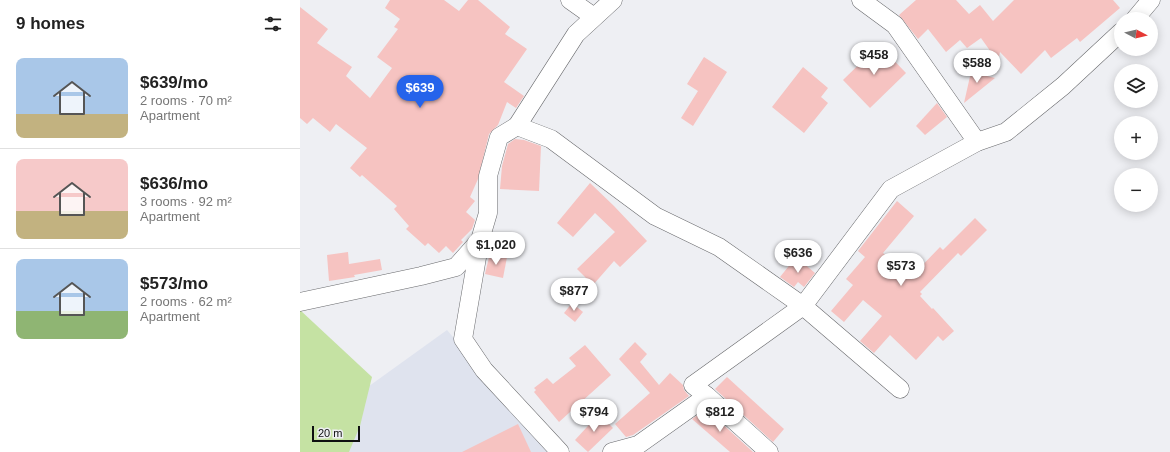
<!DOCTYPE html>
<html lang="en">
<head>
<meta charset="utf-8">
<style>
  body { margin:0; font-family:Helvetica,sans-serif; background:#f6f6f6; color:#222; height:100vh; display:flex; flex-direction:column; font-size:15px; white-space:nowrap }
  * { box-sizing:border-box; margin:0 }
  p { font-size:13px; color:#767676 }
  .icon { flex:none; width:22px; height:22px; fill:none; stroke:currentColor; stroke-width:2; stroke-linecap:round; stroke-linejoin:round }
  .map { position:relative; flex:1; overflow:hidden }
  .details { display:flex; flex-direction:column; background:#fff; width:300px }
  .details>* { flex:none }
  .needle { width:26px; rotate:97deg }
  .controls { position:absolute; left:814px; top:12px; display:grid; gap:8px }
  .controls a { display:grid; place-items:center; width:44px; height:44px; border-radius:50%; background:#fff; box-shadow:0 2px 10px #0003; font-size:20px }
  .scale { position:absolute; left:12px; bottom:10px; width:48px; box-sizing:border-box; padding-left:4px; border:2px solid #0f1011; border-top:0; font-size:11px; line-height:14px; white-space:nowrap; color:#0f1011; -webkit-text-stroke:3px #eeeff3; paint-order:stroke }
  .price { position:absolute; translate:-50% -34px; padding:0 9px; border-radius:14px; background:#fff; color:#222; font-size:13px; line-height:26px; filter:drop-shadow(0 1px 2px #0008) }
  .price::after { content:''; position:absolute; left:50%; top:24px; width:12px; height:9px; margin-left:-6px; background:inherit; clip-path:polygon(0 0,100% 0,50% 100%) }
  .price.on { background:#2563eb; color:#fff }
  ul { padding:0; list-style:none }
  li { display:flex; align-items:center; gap:12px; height:100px; padding:0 16px }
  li+li { border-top:1px solid #e0e0e0 }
  li span { display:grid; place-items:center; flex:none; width:112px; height:80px; border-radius:8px; color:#555 }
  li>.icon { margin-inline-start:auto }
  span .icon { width:48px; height:48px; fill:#fffc; stroke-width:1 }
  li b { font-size:17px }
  h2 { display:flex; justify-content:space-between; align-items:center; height:48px; padding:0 16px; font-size:17px }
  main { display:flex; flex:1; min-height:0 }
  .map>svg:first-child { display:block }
  .built { fill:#dfe3ee }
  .green { fill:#c5e2a3 }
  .building { fill:#f6c3c1 }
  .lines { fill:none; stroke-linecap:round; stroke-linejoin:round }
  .minor-casing { stroke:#696a6d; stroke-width:19 }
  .minor { stroke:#fff; stroke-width:18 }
</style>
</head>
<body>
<main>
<section class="details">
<h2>9 homes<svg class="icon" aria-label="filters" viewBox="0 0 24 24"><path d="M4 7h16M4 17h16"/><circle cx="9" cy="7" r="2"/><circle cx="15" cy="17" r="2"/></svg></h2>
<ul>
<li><span style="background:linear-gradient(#a9c7e8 70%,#c2b280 0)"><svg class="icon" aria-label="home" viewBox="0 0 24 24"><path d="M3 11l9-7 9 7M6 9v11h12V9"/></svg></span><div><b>$639/mo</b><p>2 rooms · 70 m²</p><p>Apartment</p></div></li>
<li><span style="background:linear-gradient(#f6c9c9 65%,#c2b280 0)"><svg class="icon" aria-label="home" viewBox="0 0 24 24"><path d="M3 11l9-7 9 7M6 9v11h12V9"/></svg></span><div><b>$636/mo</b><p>3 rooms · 92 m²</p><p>Apartment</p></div></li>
<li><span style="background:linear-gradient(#a9c7e8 65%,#8fb573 0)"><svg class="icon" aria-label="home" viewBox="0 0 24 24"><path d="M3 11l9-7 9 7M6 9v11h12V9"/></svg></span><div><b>$573/mo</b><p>2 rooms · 62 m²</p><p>Apartment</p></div></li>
</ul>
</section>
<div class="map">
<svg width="870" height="452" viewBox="0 0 870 452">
  <rect width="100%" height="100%" fill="#eeeff3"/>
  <!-- built -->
  <path class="built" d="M147,330L251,452H48L65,389Z"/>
  <!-- green -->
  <path class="green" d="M0,310L72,377L60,426L49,452H0Z"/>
  <!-- building -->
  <g class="building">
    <path d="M90,0H144L159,11L168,0H178L210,27L205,34L227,49L204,82L224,96L216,108L207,102L198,125L189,134L178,179L170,197L175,201L166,212L175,220L172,229L161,240L163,242L153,253L146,246L139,253L128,243L125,246L106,229L109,226L94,209L97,206L62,175L60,177L50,168L67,148L36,124L30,132L13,118L7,124L0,118V7L28,29L17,43L52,67L46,76L70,98L92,68L77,57L98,29L94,27L100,19L85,8Z"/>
    <path d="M616,0H656L669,14L680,5L693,21L714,0H813L820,8L780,42L777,38L751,58L745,50L721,74L700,52L698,62L681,38L667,48L660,40L646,52L628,29L618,39L599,15Z"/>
    <path d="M579,45L606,73L570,108L543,80Z"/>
    <path d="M404,57L427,72L393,126L381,118L398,91L387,84Z"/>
    <path d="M503,67L528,88L521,97L528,103L504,133L472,107Z"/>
    <path d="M671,72L695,78L664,103Z"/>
    <path d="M637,103L647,117L625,135L616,126Z"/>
    <path d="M215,139L224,140L241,146L239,191L200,189L202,166L208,144Z"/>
    <path d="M290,183L314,206L347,241L320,267L314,261L293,285L277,269L315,232L295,213L273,237L257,223Z"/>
    <path d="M597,201L614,216L583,253L611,277L640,247L643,250L675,218L687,230L661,256L658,253L620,292L622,294L620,296L632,309L633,308L654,331L643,341L638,336L616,360L590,335L574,353L560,341L582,316L563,300L544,322L531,311L553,285L546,279L565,257L558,251Z"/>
    <path d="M48,252L49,264L80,259L82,270L54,275L55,277L29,281L27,255Z"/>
    <path d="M190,253L207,257L203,278L185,274Z"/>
    <path d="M496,257L515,273L504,287L498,282L494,287L480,277Z"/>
    <path d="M272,303L283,312L275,322L264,313Z"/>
    <path d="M335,342L347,354L340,362L359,385L370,373L383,385L384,390L389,396L333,435L326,437L315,424L350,393L319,359Z"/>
    <path d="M285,345L311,375L259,422L234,392L236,390L234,388L247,378L253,384L276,366L269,358Z"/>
    <path d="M427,377L484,429L473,442L415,389Z"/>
    <path d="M406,409L453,452H430L392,419Z"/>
    <path d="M299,414L313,428L288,452L275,440Z"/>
    <path d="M218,424L231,452H162Z"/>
  </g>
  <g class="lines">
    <!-- minor casing -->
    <g class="minor-casing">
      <g id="minor">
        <path d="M270,0L294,17"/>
        <path d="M561,0L595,25L677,142"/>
        <path d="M835,19L851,0"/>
        <path d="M217,126L251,139L355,216L419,247L503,306L600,389"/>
        <path d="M180,240L163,339L184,370L260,452"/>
        <path d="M0,302L121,276L156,267L180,240L188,213V176L199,137L217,126L276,34L313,0"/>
        <path d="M312,452L338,445L407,396"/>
        <path d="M469,452L407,396L393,385L503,306L591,189L677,142L706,132L763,86L821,32"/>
      </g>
    </g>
    <!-- minor -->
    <use href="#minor" class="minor"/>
  </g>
</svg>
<div class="controls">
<a><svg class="needle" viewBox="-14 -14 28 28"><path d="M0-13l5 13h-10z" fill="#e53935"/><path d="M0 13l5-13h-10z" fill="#767676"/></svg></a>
<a><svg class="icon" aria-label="layers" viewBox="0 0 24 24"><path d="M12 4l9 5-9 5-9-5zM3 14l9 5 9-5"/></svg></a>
<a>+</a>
<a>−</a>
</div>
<div class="scale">20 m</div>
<b class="price" style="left:574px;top:76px">$458</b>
<b class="price" style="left:677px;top:84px">$588</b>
<b class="price on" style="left:120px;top:109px">$639</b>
<b class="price" style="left:196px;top:266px">$1,020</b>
<b class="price" style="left:498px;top:274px">$636</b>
<b class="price" style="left:601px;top:287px">$573</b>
<b class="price" style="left:274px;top:312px">$877</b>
<b class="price" style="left:294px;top:433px">$794</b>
<b class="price" style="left:420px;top:433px">$812</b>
</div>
</main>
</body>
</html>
